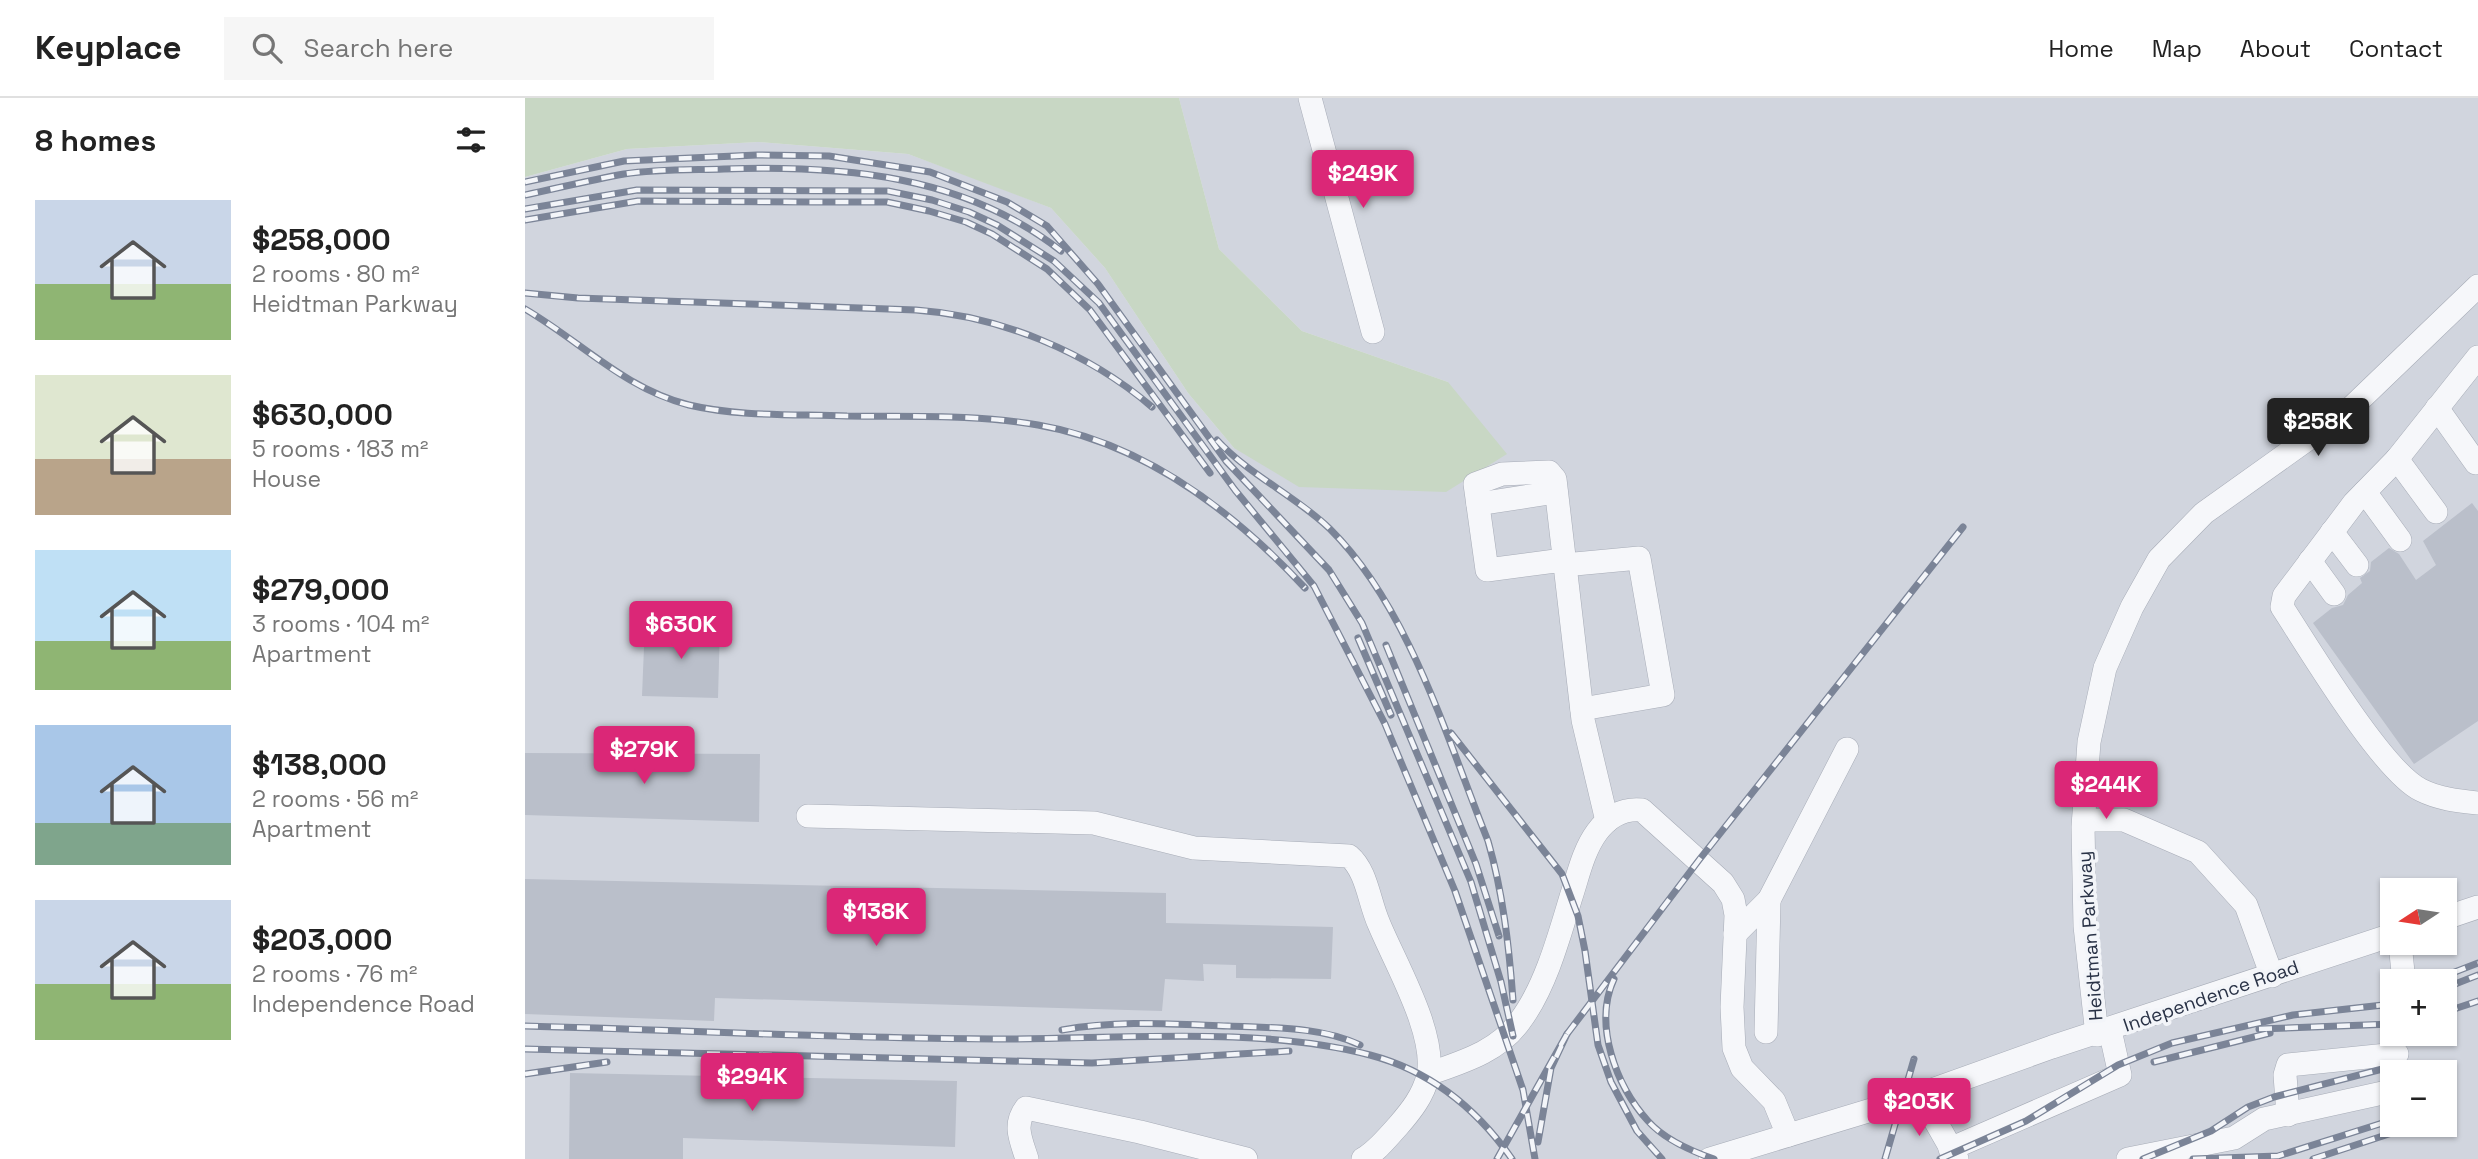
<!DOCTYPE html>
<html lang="en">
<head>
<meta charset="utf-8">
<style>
  body { margin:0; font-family:"Space Grotesk",sans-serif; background:#f6f6f6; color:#222; height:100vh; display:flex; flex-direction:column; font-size:26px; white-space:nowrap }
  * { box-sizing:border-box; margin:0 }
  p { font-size:23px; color:#767676 }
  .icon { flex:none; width:38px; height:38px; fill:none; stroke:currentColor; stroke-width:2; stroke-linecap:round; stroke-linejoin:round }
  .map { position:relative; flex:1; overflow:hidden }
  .sheet { display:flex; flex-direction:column; background:#fff; width:525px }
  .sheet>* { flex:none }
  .needle { width:46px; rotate:258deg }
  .fabs { position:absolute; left:1855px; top:780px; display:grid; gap:14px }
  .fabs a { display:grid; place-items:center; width:77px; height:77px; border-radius:0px; background:#fff; box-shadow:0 2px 5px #0004; font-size:35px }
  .price { position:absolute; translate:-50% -60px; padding:0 16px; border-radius:7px; background:#db2777; color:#fff; font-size:23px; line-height:46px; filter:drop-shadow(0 2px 4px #0008) }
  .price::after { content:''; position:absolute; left:50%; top:42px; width:21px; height:16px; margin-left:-10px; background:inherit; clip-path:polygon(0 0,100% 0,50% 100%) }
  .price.active { background:#222; color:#fff }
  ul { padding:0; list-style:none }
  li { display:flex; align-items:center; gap:21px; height:175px; padding:0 35px }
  li span { display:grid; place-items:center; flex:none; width:196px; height:140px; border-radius:0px; color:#555 }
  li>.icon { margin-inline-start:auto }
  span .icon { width:84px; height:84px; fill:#fffc; stroke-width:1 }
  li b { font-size:30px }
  h2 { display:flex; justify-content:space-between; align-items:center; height:84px; padding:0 35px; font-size:30px }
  header { display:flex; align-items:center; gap:42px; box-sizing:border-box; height:98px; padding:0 35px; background:#fff; border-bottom:2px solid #e0e0e0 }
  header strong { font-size:33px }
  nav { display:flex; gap:38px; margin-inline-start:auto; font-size:24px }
  .search { width:490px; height:63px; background:#f6f6f6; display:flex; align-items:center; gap:18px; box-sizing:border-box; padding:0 24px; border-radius:0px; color:#767676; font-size:26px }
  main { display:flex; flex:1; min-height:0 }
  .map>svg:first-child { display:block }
  .built { fill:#d1d5de; fill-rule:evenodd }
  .green { fill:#c8d7c4 }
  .building { fill:#babfca }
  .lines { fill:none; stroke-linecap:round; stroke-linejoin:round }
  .minor-casing { stroke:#a7acb7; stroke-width:24 }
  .minor { stroke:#f6f7fa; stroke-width:23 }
  .rail-casing { stroke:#7b8497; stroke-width:7 }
  .rail { stroke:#f3f5f9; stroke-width:4.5; stroke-dasharray:13; stroke-linecap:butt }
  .labels { text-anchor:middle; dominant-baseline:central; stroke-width:7; stroke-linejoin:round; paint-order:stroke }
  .street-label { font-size:19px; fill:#293246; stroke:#f3f5f9 }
</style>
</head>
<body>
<header>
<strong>Keyplace</strong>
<div class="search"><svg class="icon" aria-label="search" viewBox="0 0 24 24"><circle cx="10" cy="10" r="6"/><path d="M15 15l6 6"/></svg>Search here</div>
<nav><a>Home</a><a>Map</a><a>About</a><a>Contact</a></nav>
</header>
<main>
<section class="sheet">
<h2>8 homes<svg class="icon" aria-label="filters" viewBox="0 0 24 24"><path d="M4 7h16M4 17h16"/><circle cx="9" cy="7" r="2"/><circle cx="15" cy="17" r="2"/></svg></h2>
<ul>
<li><span style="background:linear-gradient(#c9d6e8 60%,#8fb573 0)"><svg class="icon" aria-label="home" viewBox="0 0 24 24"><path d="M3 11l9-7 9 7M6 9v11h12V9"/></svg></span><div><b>$258,000</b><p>2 rooms · 80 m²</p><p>Heidtman Parkway</p></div></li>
<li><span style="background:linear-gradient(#dfe7d0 60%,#b9a48a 0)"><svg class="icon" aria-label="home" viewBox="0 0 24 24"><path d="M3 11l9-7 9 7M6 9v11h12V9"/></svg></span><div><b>$630,000</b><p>5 rooms · 183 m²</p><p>House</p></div></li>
<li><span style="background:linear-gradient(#bfe0f5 65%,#8fb573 0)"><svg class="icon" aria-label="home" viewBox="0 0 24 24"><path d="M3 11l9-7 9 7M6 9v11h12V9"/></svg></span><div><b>$279,000</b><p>3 rooms · 104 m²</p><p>Apartment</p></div></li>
<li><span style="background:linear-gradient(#a9c7e8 70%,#7fa58c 0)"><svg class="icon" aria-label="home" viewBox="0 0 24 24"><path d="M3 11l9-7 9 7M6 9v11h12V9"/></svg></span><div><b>$138,000</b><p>2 rooms · 56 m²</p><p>Apartment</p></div></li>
<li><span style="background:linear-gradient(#c9d6e8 60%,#8fb573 0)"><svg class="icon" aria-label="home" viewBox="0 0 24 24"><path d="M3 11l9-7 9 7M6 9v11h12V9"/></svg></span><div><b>$203,000</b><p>2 rooms · 76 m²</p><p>Independence Road</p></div></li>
</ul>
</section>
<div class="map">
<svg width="1953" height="1061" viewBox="0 0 1953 1061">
  <rect width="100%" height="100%" fill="#e3e6ec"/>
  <!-- built -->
  <path class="built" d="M654,0H1953V1061H0V79L102,51L233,44L383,56L462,85L526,110L580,170L663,295L709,350L923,284L777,233L694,151ZM1867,793H1920V845H1867ZM1867,884H1920V936H1867ZM1867,975H1920V1027H1867Z"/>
  <!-- green -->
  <path class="green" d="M0,0H654L694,151L777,233L923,284L982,356L921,394L774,389L709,350L663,295L580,170L526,110L383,56L233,44L102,51L0,79Z"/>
  <!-- building -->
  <g class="building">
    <path d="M1947,405L1953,413V623L1889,666L1788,525L1807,510L1818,507L1823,497L1837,485L1835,480L1845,473L1846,464L1864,450L1874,456L1891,482L1911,467L1898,443Z"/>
    <path d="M120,525L195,527L193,600L117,598Z"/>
    <path d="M0,655L235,656L234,724L0,717Z"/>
    <path d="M0,781L641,795V825L808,829L806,881L711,880V867L678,866L679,883L640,881L637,913L190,900L189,923L0,916Z"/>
    <path d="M45,975L432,983L430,1049L158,1040V1061H44Z"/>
  </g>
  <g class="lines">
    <!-- minor casing -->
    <g class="minor-casing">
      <g id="minor">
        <path d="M785,0L848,234"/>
        <path d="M1953,259L1872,361L1829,405L1759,498L1757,509C1784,550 1857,673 1896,692C1914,701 1933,703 1953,705"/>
        <path d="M1912,310L1951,365"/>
        <path d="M1872,361L1911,414"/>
        <path d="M1840,394L1875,442"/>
        <path d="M953,406L1031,394"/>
        <path d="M1807,434L1832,467"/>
        <path d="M1038,462L962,472L950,386L977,376L1024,374L1030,381L1058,622L1082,723"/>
        <path d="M1785,463L1809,496"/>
        <path d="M1039,467L1114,460L1138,597L1057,611"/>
        <path d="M283,718L569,725L669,750L824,758C842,773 844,804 854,826C870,865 912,936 903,978C898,998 886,1013 873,1028C862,1040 852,1053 838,1061"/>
        <path d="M1559,722H1599L1673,754L1721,807L1747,878"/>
        <path d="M1920,820L1953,809"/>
        <path d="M1210,836L1244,802L1322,651"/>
        <path d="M1875,845L1879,884"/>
        <path d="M1241,934L1244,802"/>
        <path d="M1572,937L1560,828L1558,729L1564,644L1580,570L1607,509L1634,461L1679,415L1825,311L1953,188"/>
        <path d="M903,976C937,964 973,954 995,923C1020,890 1034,839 1046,799C1053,778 1058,753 1072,734C1083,719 1098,710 1117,712L1198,785L1208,801L1211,817L1207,909L1209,950L1217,970L1249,1003L1263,1037"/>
        <path d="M1395,996L1432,1061"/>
        <path d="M1763,1017L1760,977L1763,967L1872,956"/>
        <path d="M1425,1051L1595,977L1585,932"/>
        <path d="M502,1061C496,1042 488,1027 501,1010L615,1034L721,1061"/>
        <path d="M1185,1061L1376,1003L1527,949L1867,837"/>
        <path d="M1603,1061L1709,1040L1739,1021L1862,994L1867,990"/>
      </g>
    </g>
    <!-- minor -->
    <use href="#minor" class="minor"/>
    <!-- rail casing -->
    <g class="rail-casing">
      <g id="rail">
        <path d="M0,84L99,63L232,57L304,58L405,74L482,104L522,128L573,186L701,363L804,472L837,525L946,784L976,884L988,938"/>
        <path d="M0,97C33,90 66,82 99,76C131,71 166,72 199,71C318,67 439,77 536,153"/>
        <path d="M0,111L112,92L363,93L407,102L444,114L472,127L529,163L574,205L710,392L789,488L860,626L930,793L998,992L1010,1061"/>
        <path d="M0,122L113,103L291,104H362L404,113L441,124L467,136L522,171L565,212L685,375"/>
        <path d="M0,195L53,200L391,212C475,218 563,254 627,309"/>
        <path d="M0,211C55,243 100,291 164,307C215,319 270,316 322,318C385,319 451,316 513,327C619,345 708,413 780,490"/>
        <path d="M692,342C724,377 771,398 805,431C884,509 922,641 963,743C978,795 984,848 988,902"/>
        <path d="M833,540L866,617"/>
        <path d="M861,547L951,766L974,838"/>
        <path d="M926,635L1037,776L1053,818L1060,853L1073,947L1086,984L1112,1033L1137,1061"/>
        <path d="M1089,881C1068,926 1091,988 1123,1023C1139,1041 1166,1053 1189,1061"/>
        <path d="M1904,884L1953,865"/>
        <path d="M1920,890L1953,877"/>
        <path d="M1920,914L1953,903"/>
        <path d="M0,928C160,932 321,941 481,941C594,941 736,928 845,957C906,973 952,1011 987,1061"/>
        <path d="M1734,931L1867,926"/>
        <path d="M537,932C593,922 646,926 703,928C746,930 795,928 835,947"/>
        <path d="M1042,936L1174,762L1438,429"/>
        <path d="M0,951L567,965L764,953"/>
        <path d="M1629,964L1745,935"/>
        <path d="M1861,969H1904"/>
        <path d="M0,976L82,964"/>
        <path d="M972,1061L1042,936L1026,970L1013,1044"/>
        <path d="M1360,1061L1389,961"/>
        <path d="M1415,1061L1501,1023L1593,967L1647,945L1768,917L1867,906"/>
        <path d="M1618,1061L1686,1033L1723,1009L1749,999L1869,968"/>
        <path d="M1668,1061L1753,1058L1867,1022"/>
        <path d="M1788,1061L1891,1027"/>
      </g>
    </g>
    <!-- rail -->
    <use href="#rail" class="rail"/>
  </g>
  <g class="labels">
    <!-- street labels -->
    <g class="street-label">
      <text transform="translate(1565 838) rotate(-94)">Heidtman Parkway</text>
      <text transform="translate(1686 898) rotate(-19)">Independence Road</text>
    </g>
  </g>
</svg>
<div class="fabs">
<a><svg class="needle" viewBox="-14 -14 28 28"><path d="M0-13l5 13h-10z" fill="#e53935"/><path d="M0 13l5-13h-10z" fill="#767676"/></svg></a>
<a>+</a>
<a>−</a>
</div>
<b class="price" style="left:838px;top:112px">$249K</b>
<b class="price active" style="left:1793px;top:360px">$258K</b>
<b class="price" style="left:156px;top:563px">$630K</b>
<b class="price" style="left:119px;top:688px">$279K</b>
<b class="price" style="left:1581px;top:723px">$244K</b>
<b class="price" style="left:351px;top:850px">$138K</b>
<b class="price" style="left:227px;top:1015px">$294K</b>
<b class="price" style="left:1394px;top:1040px">$203K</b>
</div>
</main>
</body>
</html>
